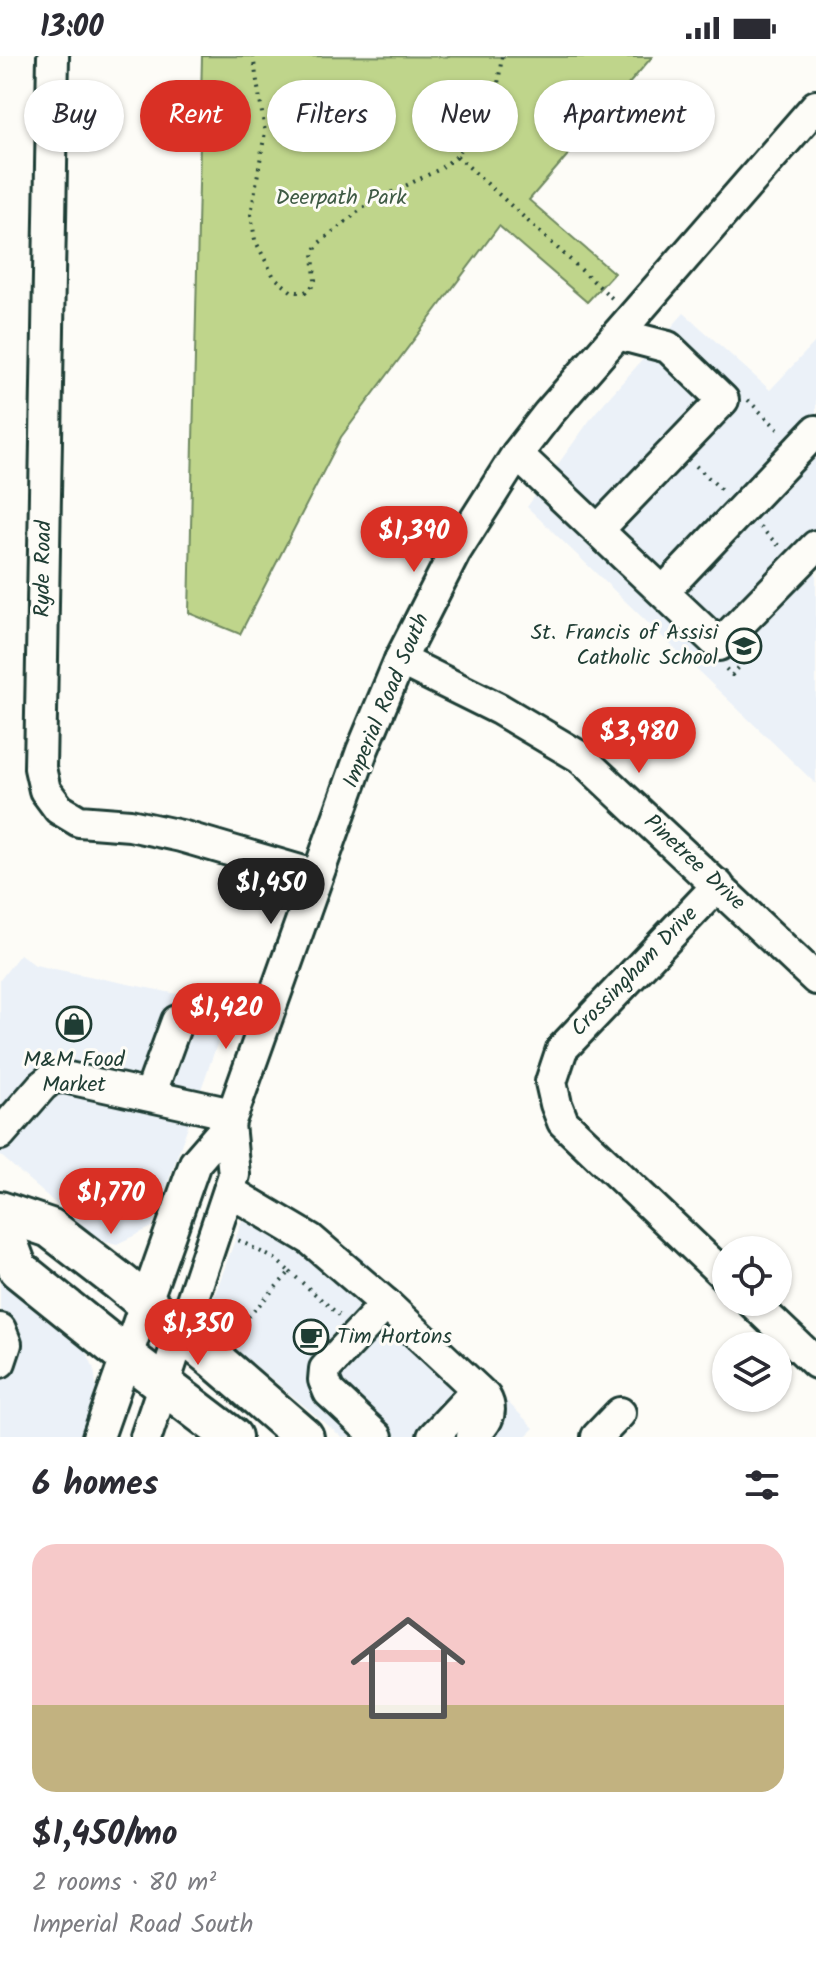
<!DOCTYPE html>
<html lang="en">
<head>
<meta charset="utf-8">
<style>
  body { margin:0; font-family:Kalam,sans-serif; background:#f2f2f3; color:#2b2b33; height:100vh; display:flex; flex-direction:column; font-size:30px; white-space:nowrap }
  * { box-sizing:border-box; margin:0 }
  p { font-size:26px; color:#7c7c81 }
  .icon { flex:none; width:44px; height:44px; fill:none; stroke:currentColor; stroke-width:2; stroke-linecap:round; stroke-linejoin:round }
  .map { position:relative; height:1381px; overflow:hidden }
  .details { display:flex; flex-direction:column; background:#fff; flex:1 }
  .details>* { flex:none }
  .guide { position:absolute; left:24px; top:24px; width:768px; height:72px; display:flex; gap:16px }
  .tools { position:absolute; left:712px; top:1180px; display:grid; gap:16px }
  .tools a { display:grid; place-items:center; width:80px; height:80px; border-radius:50%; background:#fff; box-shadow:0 2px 6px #0004; font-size:40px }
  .price { position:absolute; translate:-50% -68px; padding:0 18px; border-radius:28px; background:#d93025; color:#fff; font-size:26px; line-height:52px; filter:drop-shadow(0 2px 4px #0008) }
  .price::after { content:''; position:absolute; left:50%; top:48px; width:24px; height:18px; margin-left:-12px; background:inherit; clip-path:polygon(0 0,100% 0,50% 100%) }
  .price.selected { background:#222; color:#fff }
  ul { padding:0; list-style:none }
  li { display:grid; align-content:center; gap:16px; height:424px; padding:0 32px }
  li span { display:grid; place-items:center; height:248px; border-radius:24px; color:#555 }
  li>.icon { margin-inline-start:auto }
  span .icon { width:144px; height:144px; fill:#fffc; stroke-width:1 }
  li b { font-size:34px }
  h2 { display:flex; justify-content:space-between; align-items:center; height:96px; padding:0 32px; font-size:34px }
  .tag { padding:0 28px; border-radius:36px; background:#fff; box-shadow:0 2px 6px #0004; font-size:28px; line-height:72px }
  .tag.selected { background:#d93025; color:#fff }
  .status { display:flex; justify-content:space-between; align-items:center; height:56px; padding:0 40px; background:#fff; direction:ltr }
  .status svg { height:22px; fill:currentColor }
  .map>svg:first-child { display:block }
  .built { fill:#ebf1f8 }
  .green { fill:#bfd58b; stroke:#6f8960; stroke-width:2 }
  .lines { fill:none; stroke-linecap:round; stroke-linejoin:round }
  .minor-casing { stroke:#1f3d34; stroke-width:36 }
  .major-casing { stroke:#1f3d34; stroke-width:44 }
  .path { stroke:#1f3d34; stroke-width:4; stroke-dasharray:2 6; stroke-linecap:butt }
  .minor { stroke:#fdfcf7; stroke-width:30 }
  .major { stroke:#fdfcf7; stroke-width:38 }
  .labels { text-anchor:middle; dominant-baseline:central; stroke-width:6; stroke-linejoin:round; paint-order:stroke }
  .park-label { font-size:22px; fill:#3f5b45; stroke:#fdfcf7 }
  .street-label { font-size:22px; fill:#1f3d34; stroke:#fdfcf7 }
  .poi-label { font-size:22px; fill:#1f3d34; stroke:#fdfcf7; text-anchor:end }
</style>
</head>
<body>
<div class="status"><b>13:00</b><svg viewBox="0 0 49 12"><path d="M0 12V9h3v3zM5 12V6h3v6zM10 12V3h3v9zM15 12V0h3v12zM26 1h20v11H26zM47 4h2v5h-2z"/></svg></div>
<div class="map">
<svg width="816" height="1381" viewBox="0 0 816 1381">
  <rect width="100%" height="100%" fill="#fdfcf7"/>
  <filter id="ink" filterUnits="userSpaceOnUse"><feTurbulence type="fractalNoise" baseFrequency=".0125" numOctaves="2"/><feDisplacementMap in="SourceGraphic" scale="16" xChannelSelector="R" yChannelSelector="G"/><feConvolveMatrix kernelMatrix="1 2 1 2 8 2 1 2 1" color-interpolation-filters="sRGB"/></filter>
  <g filter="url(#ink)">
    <!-- built -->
    <g class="built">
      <path d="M684,257L770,334L816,285V728L527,451L595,357Z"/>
      <path d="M20,898L35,909L231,949L152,1171L117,1188L98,1184L0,1099V924Z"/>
      <path d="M253,1135L361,1201L534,1372L525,1381H342L233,1291L214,1241Z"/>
      <path d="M0,1220L82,1287L94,1312L97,1338L82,1381H0Z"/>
    </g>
    <!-- green -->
    <path class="green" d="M202,0L652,1L529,144L614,217L587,246L499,170L341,381L240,578L189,557Z"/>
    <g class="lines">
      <!-- minor casing -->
      <g class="minor-casing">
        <g id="minor">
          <path d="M53,0L40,712L45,734L59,753L79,765L130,769L181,780L317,820"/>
          <path d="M517,398L719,589L816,490"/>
          <path d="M599,473L723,344L668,291L618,278"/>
          <path d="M664,535L816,375"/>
          <path d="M400,604L499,653L580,701L816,923"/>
          <path d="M718,829L562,993L551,1026L556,1048L563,1066L726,1221"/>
          <path d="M150,1039L177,965"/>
          <path d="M0,1078L42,1030L52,1022L64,1021L232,1058"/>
          <path d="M229,1135L310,1183L386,1248L485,1341C495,1358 484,1369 472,1381"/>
          <path d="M752,1246L816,1307"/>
          <path d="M0,1273L6,1288L0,1306"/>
          <path d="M98,1381L195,1107L229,1068L362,695L400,604L455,496L517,398L548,358L816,50"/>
          <path d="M146,1381L234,1119L229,1068"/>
          <path d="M377,1381L329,1336L324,1324L325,1313L386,1248"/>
          <path d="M433,1381L477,1334"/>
          <path d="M597,1381L620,1357"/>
        </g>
      </g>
      <!-- major casing -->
      <g class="major-casing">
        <g id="major">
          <path d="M0,1155L50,1172L120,1226L214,1303L304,1381"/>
          <path d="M0,1165L18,1213L126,1300L232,1381"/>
        </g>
      </g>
      <!-- path -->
      <g class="path">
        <path d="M253,0L265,76L251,158L255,184L274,221L291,235L297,236H305L311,232L315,224L313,197L319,187L368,148L438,114L457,100L482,63L491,46L498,28L502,0"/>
        <path d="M457,100L614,244"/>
        <path d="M748,344L782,377"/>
        <path d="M696,410L725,437"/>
        <path d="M760,471L779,490"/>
        <path d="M726,613L732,619L761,586"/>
        <path d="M290,1216L339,1259"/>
        <path d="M218,1270L247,1262L290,1216L275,1203L238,1184"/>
      </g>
      <!-- minor -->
      <use href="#minor" class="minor"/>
      <!-- major -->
      <use href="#major" class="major"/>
    </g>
  </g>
  <!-- icons -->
  <defs>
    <g id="school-ring" transform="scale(1.8)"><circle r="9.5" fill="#fdfcf7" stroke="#1f3d34" stroke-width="1.5"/><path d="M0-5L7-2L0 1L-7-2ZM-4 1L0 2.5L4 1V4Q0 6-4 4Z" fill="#1f3d34"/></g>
    <g id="shop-ring" transform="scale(1.8)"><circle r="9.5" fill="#fdfcf7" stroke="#1f3d34" stroke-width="1.5"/><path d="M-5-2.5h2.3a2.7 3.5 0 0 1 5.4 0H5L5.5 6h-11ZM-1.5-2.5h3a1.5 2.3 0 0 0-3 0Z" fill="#1f3d34"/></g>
    <g id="cafe-ring" transform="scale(1.8)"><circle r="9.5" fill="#fdfcf7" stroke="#1f3d34" stroke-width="1.5"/><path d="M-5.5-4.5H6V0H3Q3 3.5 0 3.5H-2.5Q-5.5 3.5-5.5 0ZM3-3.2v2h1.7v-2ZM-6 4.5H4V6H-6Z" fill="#1f3d34"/></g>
  </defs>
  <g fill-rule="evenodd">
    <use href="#school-ring" x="744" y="590"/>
    <use href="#shop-ring" x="74" y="968"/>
    <use href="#cafe-ring" x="311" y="1281"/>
  </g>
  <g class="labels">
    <!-- park labels -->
    <g class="park-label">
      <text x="341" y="142">Deerpath Park</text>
    </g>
    <!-- street labels -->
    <g class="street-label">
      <text transform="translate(44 513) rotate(-89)">Ryde Road</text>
      <text transform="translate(387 645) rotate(-67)">Imperial Road South</text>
      <text transform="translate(694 807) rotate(43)">Pinetree Drive</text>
      <text transform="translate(635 916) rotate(-46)">Crossingham Drive</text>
    </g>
    <!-- poi labels -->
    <g class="poi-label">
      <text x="718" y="577">St. Francis of Assisi<tspan x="718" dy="25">Catholic School</tspan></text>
      <text x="74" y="1004" text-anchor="middle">M&amp;M Food<tspan x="74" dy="25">Market</tspan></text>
      <text x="337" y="1281" text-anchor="start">Tim Hortons</text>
    </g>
  </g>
</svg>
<div class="tools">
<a><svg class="icon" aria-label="locate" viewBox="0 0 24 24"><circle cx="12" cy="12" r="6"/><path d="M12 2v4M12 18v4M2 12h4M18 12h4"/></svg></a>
<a><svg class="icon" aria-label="layers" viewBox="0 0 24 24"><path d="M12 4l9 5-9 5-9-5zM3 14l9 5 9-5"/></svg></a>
</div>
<b class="price" style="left:414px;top:518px">$1,390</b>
<b class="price" style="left:639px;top:719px">$3,980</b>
<b class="price selected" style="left:271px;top:870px">$1,450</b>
<b class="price" style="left:226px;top:995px">$1,420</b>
<b class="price" style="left:111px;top:1180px">$1,770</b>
<b class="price" style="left:198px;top:1311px">$1,350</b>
<div class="guide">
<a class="tag">Buy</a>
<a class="tag selected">Rent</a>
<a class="tag">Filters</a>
<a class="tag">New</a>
<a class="tag">Apartment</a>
</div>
</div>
<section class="details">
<h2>6 homes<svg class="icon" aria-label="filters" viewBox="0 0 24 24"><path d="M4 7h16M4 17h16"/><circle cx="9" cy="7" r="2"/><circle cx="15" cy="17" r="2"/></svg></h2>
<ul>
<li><span style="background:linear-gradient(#f6c9c9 65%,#c2b280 0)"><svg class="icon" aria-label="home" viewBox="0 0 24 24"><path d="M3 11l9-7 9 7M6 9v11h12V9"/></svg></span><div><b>$1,450/mo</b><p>2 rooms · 80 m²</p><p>Imperial Road South</p></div></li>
</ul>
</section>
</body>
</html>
